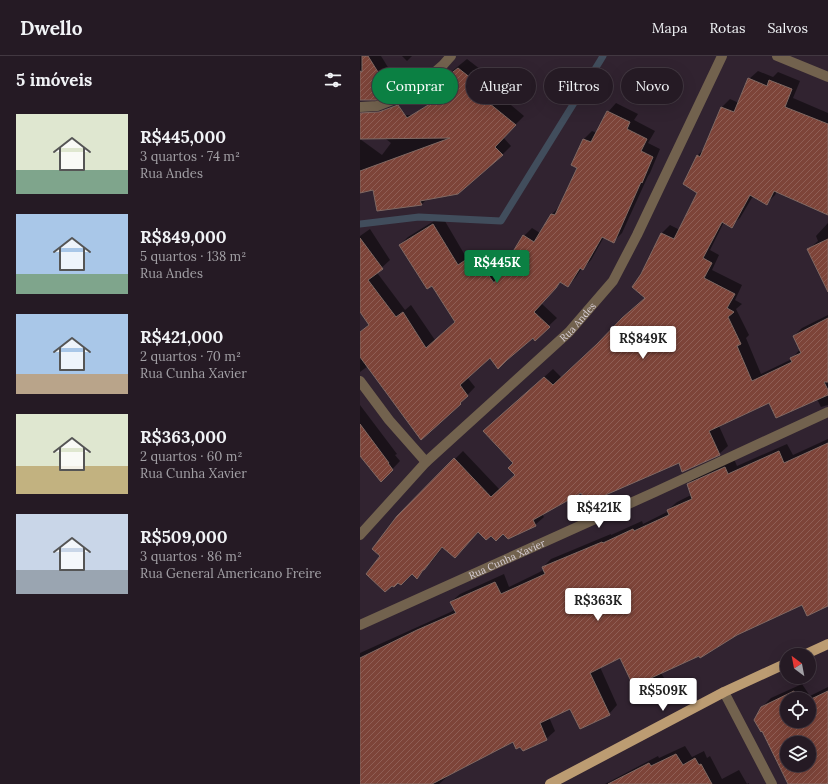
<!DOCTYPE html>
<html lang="pt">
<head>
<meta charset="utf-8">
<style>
  body { margin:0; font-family:Lora,serif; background:#312731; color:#f1f3f6; height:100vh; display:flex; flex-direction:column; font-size:15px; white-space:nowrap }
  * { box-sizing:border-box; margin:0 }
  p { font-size:13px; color:#a3a1a6 }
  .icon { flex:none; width:22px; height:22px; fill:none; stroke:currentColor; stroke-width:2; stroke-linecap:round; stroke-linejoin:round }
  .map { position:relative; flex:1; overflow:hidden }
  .details { display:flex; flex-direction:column; background:#251a24; width:360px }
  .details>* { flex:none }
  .top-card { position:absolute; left:12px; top:12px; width:380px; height:36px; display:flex; gap:8px }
  .needle { width:26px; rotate:328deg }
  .tools { position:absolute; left:420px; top:592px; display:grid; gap:8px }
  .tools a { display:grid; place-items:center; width:36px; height:36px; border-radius:50%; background:#251a24; box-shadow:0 4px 16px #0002,0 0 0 1px #423841; font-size:20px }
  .price { position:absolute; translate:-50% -34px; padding:0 9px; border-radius:4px; background:#fff; color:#222; font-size:13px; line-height:26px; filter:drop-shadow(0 1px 2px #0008) }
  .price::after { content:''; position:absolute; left:50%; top:24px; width:12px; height:9px; margin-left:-6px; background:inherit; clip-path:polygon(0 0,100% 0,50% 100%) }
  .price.on { background:#0b8043; color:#fff }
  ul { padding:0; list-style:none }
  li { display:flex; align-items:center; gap:12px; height:100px; padding:0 16px }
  li span { display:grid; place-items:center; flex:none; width:112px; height:80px; border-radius:0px; color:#555 }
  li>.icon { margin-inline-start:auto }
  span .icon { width:48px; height:48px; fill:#fffc; stroke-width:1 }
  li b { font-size:17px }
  h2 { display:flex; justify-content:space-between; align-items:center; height:48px; padding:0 16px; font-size:17px }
  .chip { padding:0 14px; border-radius:18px; background:#251a24; box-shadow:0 4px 16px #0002,0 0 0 1px #423841; font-size:14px; line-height:36px }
  .chip.on { background:#0b8043; color:#fff }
  header { display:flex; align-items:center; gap:24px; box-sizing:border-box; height:56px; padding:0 20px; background:#251a24; border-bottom:1px solid #423841 }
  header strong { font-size:19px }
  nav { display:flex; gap:22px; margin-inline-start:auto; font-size:14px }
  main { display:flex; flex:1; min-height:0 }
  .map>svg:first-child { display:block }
  .shadow { fill:#0007; fill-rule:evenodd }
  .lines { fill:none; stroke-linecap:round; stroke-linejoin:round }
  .stream { stroke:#414d5c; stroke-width:7 }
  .building { fill:url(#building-hatch); stroke:#806963; fill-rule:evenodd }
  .minor { stroke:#72624e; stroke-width:10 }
  .major { stroke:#bc9c72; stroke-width:10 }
  .labels { text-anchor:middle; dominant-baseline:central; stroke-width:3; stroke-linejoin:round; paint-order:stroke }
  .street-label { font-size:10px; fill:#d8cfd7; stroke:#271926 }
</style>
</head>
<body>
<header>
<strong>Dwello</strong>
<nav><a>Mapa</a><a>Rotas</a><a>Salvos</a></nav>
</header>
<main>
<section class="details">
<h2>5 imóveis<svg class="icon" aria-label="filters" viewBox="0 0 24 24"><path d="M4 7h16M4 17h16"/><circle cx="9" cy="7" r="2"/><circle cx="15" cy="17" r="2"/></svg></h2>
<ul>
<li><span style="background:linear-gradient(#dfe7d0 70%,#7fa58c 0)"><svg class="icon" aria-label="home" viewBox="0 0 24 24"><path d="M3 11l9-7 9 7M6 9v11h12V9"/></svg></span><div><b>R$445,000</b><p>3 quartos · 74 m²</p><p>Rua Andes</p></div></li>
<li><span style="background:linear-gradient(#a9c7e8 75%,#7fa58c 0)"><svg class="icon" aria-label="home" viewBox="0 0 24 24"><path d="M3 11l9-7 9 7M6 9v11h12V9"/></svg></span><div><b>R$849,000</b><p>5 quartos · 138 m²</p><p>Rua Andes</p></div></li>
<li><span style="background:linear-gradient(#a9c7e8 75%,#b9a48a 0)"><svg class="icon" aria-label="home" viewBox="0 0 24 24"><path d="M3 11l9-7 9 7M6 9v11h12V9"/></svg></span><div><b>R$421,000</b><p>2 quartos · 70 m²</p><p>Rua Cunha Xavier</p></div></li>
<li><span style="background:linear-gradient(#dfe7d0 65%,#c2b280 0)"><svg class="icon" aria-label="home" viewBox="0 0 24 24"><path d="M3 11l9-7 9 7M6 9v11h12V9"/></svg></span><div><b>R$363,000</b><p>2 quartos · 60 m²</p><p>Rua Cunha Xavier</p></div></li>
<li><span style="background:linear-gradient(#c9d6e8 70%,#9aa5b1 0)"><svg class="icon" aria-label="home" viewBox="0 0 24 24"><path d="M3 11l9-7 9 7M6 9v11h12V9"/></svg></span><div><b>R$509,000</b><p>3 quartos · 86 m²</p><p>Rua General Americano Freire</p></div></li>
</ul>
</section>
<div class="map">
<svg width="468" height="728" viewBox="0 0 468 728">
  <defs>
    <pattern id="building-hatch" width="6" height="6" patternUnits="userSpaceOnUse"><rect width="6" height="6" fill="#7d4439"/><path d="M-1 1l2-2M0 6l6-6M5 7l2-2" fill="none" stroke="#8f5e55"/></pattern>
  </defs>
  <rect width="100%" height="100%" fill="#312330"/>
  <!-- shadow -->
  <g class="shadow">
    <path d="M0,0H21L39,29L31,37L16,42L0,38Z"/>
    <path d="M42,0H52L47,5Z"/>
    <path d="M107,3L138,27L132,33L164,60L143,81L151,90L142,99L68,142L62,148L18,153L14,132L0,136V83L22,99L31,87L2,64L10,56L70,61L73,48L78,42L71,34L80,25Z"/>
    <path d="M398,15L413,21L418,16L440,25L433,42L468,57V158L417,135L415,139L407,147L393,140L380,162L371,170L364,166L350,194L359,199L352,214L382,229L375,244L382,248L376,253L389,279L386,282L401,318L432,303L440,293L434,280L442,272L468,259V349L461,351L457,343L409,346L359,370L368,390L359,398L320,406L221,435L182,458L184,461L175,469L131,478L118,475L83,491L72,505L57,521L52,517L21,500L38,460L103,395L140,434L156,419L155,407L133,367L193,313L202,322L238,288L271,254L286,241L282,218L302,177L310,169L320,174L338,136L337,100L344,93L362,51L370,43L379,47L389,23Z"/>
    <path d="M256,47L278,58L274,64L295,75L288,87L300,93L290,117L288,120L262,177L254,185L244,181L231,204L223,213L222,212L216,221L208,230L202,225L181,247L197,262L175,283L173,281L130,301L107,321L115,331L100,347L8,310L0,316V276L10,268L0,255V180L10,173L30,204L17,216L18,218L45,254L51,249L75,284L96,265L72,229L40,189L48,181L82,160L106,201L115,196L117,200L126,195L141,218L164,180L172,172L180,177L192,158L201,149L218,111L212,108L224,83L232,75L237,77L248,56Z"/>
    <path d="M468,167V234L449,193L458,185L456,180Z"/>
    <path d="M0,349L37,398L35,399L40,405L21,425L0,398Z"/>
    <path d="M468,383V531L377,578L340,598L301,617L306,625L298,633L280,642L260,601L240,611L257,649L249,658L211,651L189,661L195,675L186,683L161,689L154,685L89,719L79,728H0V597L95,554L91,546L100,538L144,518L149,531L184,514L183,511L191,503L251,478V479L282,465L283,468L309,455L308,454L317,446L331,439L328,429L336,420L374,403L377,410L427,388L433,399Z"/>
    <path d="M442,628L450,640L468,631V728H430L402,651L411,642ZM427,643H449V665H427ZM427,687H449V709H427Z"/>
    <path d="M325,690L332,701L344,695L347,702L350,700L362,723L379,714L387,728L389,727V728H245L298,700L299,702Z"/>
  </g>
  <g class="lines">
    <!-- stream -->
    <path class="stream" d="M0,168L59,161L141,165L240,5L243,0"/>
  </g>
  <!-- building -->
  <g class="building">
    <path d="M2,0H8L31,37L16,44H0V15L2,16Z"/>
    <path d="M98,12L130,37L124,43L156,69L135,91L143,99L98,138L60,145L62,149L17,155L13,134L0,137V115L90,82L0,83V57L19,56L38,49L47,62L78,43L70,34Z"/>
    <path d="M388,22L407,30L409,24L432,33L425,51L468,68V159L414,135L407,149L390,139L372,172L362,166L343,202L352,207L344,222L375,238L367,252L374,256L368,261L381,288L377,290L392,325L432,306L430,302L441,297L433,280L468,262V326H464L468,334V339L416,362L409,347L349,375L360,399L322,416L319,407L227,447L221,437L173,464L176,470L148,483L143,478L136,485L131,480L126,484L118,476L95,502L82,491L64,514H63L57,523L52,518L41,529L38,527L34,531L32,530L25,536L6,518L20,500L12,493L37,460L94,402L131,441L155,419L148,412L153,407L123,375L184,321L193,329L237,288L262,262L285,242L272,231L281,218L301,177L314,183L337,137L323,128L337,99L340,101L361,51L374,56Z"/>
    <path d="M247,55L270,66L267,73L287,83L281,95L293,101L282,127L281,126L254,187L242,181L223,214L220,212L208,231L200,226L196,232L174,256L190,271L175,285L173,282L147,304L138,313L130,302L100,329L108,340L100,347L101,348L61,384L0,301V276L9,269L0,256V182L23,213L8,224L36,261L43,256L66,292L95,266L72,230L67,233L39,189L73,168L98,209L107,203L109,208L117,203L134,227L163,179L174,186L191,158L195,159L217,112L211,109L223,83L231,86Z"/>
    <path d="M468,183V236L447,193Z"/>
    <path d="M0,368L29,407H28L33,414L21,426L0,400Z"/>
    <path d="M468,387V550L447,560L442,549L377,579L340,602L339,600L291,622L298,634L280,644L260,602L230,617L250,659L220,673L210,653L180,667L187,684L163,695L160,691L156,693L153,686L72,728H0V602L57,574L96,557L90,546L135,526L141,538L185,518L182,511L242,486L243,487L273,473L274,475L309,459L307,454L332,443L327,428L365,411L368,418L419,395L424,407Z"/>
    <path d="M434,635L438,643H427V665H449V644L468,635V728H428L402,675L401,676L394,664L401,651ZM427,687H449V709H427Z"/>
    <path d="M316,698L323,709L335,702L339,709L341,708L352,728H248L289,707L291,710Z"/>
  </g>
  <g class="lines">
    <!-- minor -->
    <g class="minor">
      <path d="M417,0L468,21"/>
      <path d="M0,51L17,50L35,43L59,30L83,9L91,0"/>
      <path d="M0,325L29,364L66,406"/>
      <path id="s1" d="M0,479L66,406L209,276L253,225L277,179L362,0"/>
      <path id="s2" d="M0,569L295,436L468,356"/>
      <path d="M364,636L412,728"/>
    </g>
    <!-- major -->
    <g class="major">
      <path d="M444,599L468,588"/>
      <path d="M190,728L364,636L427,607"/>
    </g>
  </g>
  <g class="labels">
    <!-- street labels -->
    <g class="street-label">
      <text stroke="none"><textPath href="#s1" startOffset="305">Rua Andes</textPath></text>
      <text stroke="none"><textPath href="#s2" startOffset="161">Rua Cunha Xavier</textPath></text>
    </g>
  </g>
</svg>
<div class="tools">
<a><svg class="needle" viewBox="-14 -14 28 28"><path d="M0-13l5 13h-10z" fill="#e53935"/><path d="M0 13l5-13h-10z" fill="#a3a1a6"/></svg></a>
<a><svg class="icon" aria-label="locate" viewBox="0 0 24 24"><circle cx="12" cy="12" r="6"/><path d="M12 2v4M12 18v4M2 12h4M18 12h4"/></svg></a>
<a><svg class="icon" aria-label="layers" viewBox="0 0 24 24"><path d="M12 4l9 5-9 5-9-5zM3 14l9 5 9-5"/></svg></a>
</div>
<b class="price on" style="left:137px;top:228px">R$445K</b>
<b class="price" style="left:283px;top:304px">R$849K</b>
<b class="price" style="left:239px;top:473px">R$421K</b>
<b class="price" style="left:238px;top:566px">R$363K</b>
<b class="price" style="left:303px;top:656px">R$509K</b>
<div class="top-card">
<a class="chip on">Comprar</a>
<a class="chip">Alugar</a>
<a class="chip">Filtros</a>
<a class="chip">Novo</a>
</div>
</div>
</main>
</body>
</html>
